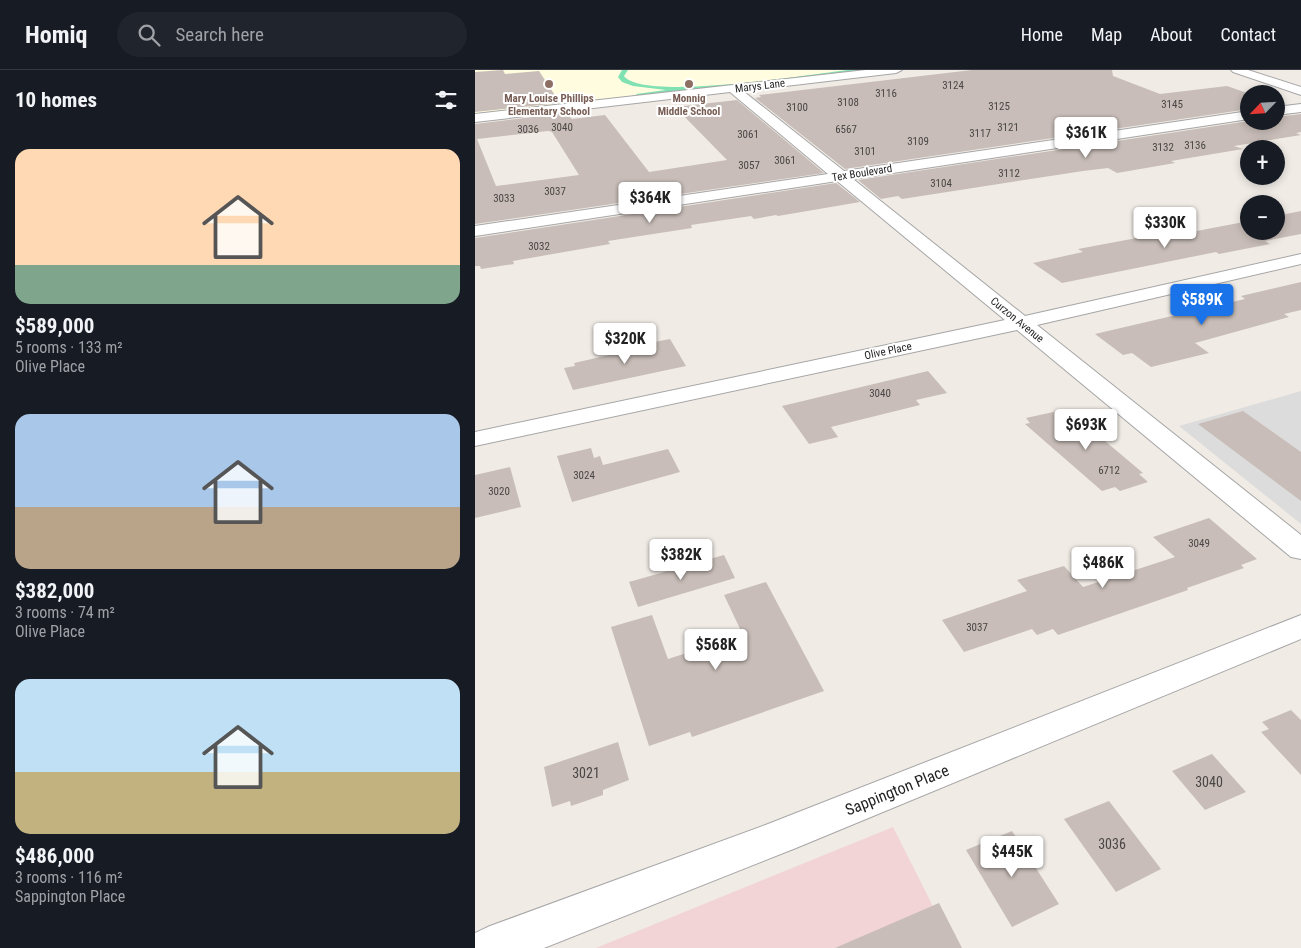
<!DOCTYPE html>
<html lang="en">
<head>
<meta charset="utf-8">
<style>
  body { margin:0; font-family:"Roboto Condensed",sans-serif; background:#20242c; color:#f1f3f6; height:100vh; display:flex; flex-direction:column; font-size:19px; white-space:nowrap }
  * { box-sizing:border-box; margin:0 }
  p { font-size:16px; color:#9ea1a6 }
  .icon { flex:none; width:28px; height:28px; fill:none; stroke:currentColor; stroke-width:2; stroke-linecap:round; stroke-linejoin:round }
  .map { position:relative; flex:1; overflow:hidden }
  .drawer { display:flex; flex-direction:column; background:#171b24; width:475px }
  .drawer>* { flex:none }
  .needle { width:32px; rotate:245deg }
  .fabs { position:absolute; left:765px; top:15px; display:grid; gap:10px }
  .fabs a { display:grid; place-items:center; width:45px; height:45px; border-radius:50%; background:#171b24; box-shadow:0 2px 8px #0003; font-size:25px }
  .price { position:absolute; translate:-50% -42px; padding:0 11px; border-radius:5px; background:#fff; color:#222; font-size:16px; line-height:32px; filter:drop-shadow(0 1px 2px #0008) }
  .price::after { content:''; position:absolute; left:50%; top:30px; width:15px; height:11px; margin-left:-8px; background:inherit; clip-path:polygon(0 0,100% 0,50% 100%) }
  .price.on { background:#1a73e8; color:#fff }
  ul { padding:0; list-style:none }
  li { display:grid; align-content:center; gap:10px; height:265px; padding:0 15px }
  li span { display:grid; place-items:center; height:155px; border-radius:15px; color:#555 }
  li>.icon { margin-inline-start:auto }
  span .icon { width:90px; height:90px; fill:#fffc; stroke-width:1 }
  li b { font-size:21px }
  h2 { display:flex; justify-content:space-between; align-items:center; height:60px; padding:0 15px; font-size:21px }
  header { display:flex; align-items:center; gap:30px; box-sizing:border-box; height:70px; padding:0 25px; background:#171b24; border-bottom:1px solid #363941 }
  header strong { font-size:24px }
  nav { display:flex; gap:28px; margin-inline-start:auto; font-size:18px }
  .search { width:350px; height:45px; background:#20242c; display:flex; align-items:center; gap:12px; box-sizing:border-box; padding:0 18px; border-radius:28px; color:#9ea1a6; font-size:19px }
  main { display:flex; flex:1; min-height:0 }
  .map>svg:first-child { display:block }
  .residential { fill:#dddcdc }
  .commercial { fill:#f2d4d6 }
  .education { fill:#fffcdf }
  .pitch { fill:#80e2b2 }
  .building { fill:#c8bdb8; fill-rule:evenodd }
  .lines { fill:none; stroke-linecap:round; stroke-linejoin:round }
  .minor-casing { stroke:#a6a6a6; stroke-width:2 }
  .minor { fill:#fff; fill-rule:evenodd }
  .education-dot { fill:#8d6e63; stroke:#fff; stroke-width:2 }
  .labels { text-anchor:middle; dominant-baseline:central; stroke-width:4; stroke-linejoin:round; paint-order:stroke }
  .number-label { font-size:11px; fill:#494645 }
  .far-street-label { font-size:11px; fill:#1f1f1f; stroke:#fff }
  .far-education-label { font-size:11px; font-weight:bold; fill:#785e54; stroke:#fff }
  .near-number-label { font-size:14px; fill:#494645 }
  .near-street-label { font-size:16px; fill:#1f1f1f; stroke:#fff }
</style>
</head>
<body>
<header>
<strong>Homiq</strong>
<div class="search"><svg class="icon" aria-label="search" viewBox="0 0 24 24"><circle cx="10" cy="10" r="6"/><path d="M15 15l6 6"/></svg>Search here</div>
<nav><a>Home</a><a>Map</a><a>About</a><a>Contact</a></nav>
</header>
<main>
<section class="drawer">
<h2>10 homes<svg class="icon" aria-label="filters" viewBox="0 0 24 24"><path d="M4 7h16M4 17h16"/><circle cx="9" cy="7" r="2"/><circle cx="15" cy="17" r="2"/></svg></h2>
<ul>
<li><span style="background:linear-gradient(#ffd9b3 75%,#7fa58c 0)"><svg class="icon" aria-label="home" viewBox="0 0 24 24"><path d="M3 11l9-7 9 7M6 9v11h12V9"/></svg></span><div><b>$589,000</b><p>5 rooms · 133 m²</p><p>Olive Place</p></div></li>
<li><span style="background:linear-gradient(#a9c7e8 60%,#b9a48a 0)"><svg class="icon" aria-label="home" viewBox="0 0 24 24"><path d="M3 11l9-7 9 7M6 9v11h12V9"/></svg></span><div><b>$382,000</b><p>3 rooms · 74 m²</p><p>Olive Place</p></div></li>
<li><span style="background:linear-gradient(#bfe0f5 60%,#c2b280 0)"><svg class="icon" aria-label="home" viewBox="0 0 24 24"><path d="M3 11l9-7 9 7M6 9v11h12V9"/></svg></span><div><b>$486,000</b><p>3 rooms · 116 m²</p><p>Sappington Place</p></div></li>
</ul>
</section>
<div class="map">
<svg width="826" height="878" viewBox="0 0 826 878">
  <rect width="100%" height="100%" fill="#f0ebe5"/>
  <!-- residential -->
  <path class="residential" d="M826,321V454L704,356Z"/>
  <!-- commercial -->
  <path class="commercial" d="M418,757L479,878H121Z"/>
  <!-- education -->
  <path class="education" d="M0,0H403L0,46Z"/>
  <!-- pitch -->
  <path class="pitch" d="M147,0H153L149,6C168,32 337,4 373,0H393L163,26L161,24L191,20L158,16L147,12L143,7Z"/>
  <!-- building -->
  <g class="building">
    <path d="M28,0L30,4L64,1L85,33L0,42V2Z"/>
    <path d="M497,0H637L638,6L685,24L752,16L775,24L774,39L370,99L280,28L286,27L284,25Z"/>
    <path d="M262,30L349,103L0,154V54L91,43L97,49L130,45L174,102L252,90L200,37ZM73,61L77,62L104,105L21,116L2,69Z"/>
    <path d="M826,44V62L821,63L826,65L759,76L768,79L696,91L700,93L642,103L633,98L608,101L427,129L423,126L406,129L383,110L774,51H801V47Z"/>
    <path d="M361,113L385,132L303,146L301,145L279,149L276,146L216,155L217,158L133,171L135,174L38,191L39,194L6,199L5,196H0V168Z"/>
    <path d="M826,141V164L790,171L795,174L744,184L741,182L587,213L558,193L608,182L603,179L699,161L706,164L774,151V161H801V146Z"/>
    <path d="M826,212V240L809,244L814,247L720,273L734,283L676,297L657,283L648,285L620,264L770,229L766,226Z"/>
    <path d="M195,269L211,296L98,320L89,298L100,296L99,293L161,279L159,276Z"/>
    <path d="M453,301L472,323L441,330L445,335L356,357L363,367L334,374L307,336Z"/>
    <path d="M592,339L668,403L664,404L673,412L645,421L640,417L627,421L550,354L555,353L551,348Z"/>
    <path d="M768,341L826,382V431L723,354Z"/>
    <path d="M116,378L119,388L125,386L128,395L193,379L205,402L97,432L82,386Z"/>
    <path d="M35,397L46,437L0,448V405Z"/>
    <path d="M734,448L782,489L766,495L769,498L712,518L713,520L583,565L578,559L562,565L557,559L489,582L467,550L552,521L542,510L589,496L608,517L700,487L678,467Z"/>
    <path d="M249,485L260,508L163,537L154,512Z"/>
    <path d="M291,512L349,621L217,667L215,662L174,676L136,557L177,545L193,589L268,565L249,525Z"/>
    <path d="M816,640L826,650V705L786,662L794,659L787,652Z"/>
    <path d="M143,672L154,710L128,720V725L96,736L95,731L77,737L69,697Z"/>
    <path d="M737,684L771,722L730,740L697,701Z"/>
    <path d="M634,731L686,799L641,822L589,749Z"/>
    <path d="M537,761L584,834L537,857L491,780Z"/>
    <path d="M464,833L487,878H360Z"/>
  </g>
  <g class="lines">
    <!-- minor casing -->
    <g class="minor-casing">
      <g id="minor">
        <path d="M391,0H427L421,3L268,21L369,101L774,41V49L378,109L550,246L826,184V194L562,255L826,465V489L816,487L542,260L0,376V362L530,250L362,111L0,166V156L353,104L255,22L0,52V44Z"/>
        <path d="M756,0H773L826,17V25L758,2Z"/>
        <path d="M826,34V42L801,45V37Z"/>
        <path d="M826,545V569L321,778L69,878H0V863L15,856L293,754Z"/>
      </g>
    </g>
    <!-- minor -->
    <use href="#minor" class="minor"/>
  </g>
  <!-- markers -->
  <g class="education-dot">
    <circle cx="74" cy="14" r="5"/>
    <circle cx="214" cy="14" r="5"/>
  </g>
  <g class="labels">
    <!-- number labels -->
    <g class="number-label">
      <text x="478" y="15">3124</text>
      <text x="411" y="23">3116</text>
      <text x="373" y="32">3108</text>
      <text x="697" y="34">3145</text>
      <text x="524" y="36">3125</text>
      <text x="322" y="37">3100</text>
      <text x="87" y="57">3040</text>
      <text x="533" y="57">3121</text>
      <text x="53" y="59">3036</text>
      <text x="371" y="59">6567</text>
      <text x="505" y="63">3117</text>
      <text x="273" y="64">3061</text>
      <text x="443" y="71">3109</text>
      <text x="720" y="75">3136</text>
      <text x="688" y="77">3132</text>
      <text x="390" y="81">3101</text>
      <text x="310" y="90">3061</text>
      <text x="274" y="95">3057</text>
      <text x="534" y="103">3112</text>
      <text x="466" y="113">3104</text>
      <text x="80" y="121">3037</text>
      <text x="29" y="128">3033</text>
      <text x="64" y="176">3032</text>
      <text x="405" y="323">3040</text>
      <text x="634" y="400">6712</text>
      <text x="109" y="405">3024</text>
      <text x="24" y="421">3020</text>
      <text x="724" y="473">3049</text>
      <text x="502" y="557">3037</text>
    </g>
    <!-- far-street labels -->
    <g class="far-street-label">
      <text transform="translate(285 16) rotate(-7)">Marys Lane</text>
      <text transform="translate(387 103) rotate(-9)">Tex Boulevard</text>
      <text transform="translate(542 250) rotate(39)">Curzon Avenue</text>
      <text transform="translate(413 281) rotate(-12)">Olive Place</text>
    </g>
    <!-- far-education labels -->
    <g class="far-education-label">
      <text x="74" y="28">Mary Louise Phillips<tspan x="74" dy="13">Elementary School</tspan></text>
      <text x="214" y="28">Monnig<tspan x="214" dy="13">Middle School</tspan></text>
    </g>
    <!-- near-number labels -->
    <g class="near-number-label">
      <text x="111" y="703">3021</text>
      <text x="734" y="712">3040</text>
      <text x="637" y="774">3036</text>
    </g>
    <!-- near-street labels -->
    <g class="near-street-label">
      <text transform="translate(422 720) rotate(-22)">Sappington Place</text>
    </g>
  </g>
</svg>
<div class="fabs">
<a><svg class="needle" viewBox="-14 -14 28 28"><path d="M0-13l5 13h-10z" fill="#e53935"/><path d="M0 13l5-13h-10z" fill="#9ea1a6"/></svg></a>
<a>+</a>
<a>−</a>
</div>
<b class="price" style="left:611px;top:89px">$361K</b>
<b class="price" style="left:175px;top:154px">$364K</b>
<b class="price" style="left:690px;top:179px">$330K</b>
<b class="price on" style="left:727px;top:256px">$589K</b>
<b class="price" style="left:150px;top:295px">$320K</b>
<b class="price" style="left:611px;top:381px">$693K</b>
<b class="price" style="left:206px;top:511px">$382K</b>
<b class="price" style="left:628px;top:519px">$486K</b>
<b class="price" style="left:241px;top:601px">$568K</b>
<b class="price" style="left:537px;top:808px">$445K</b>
</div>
</main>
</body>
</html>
